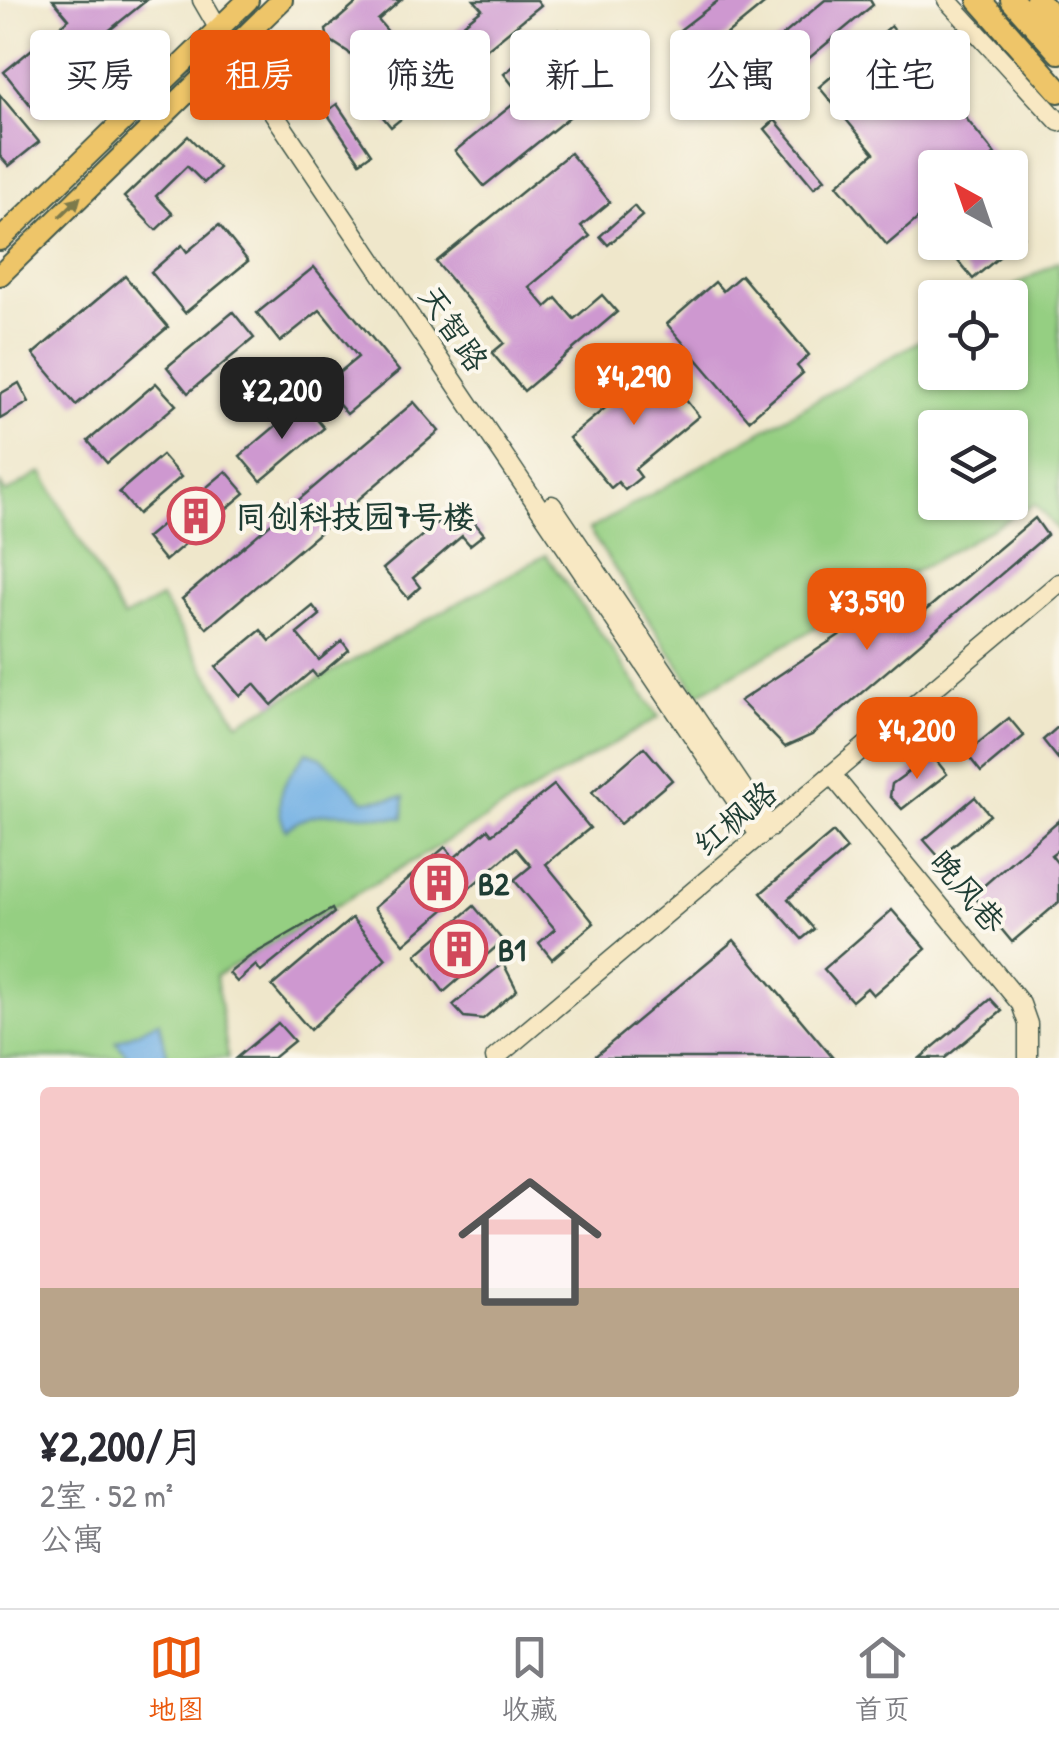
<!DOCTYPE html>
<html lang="zh">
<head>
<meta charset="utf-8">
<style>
  body { margin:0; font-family:"Patrick Hand","LXGW WenKai TC",sans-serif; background:#f7f7f7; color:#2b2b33; height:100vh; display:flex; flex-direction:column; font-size:38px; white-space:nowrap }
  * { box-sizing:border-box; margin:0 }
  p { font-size:32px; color:#7c7c81 }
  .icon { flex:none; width:55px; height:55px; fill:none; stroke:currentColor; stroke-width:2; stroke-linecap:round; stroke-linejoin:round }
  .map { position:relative; height:1058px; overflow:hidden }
  .details { display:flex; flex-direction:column; background:#fff; flex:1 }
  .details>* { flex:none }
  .banner { position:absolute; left:30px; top:30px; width:1000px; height:90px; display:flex; gap:20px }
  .needle { width:65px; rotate:320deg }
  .fabs { position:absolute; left:918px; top:150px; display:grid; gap:20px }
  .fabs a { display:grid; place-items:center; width:110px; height:110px; border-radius:10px; background:#fff; box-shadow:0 2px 8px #0004; font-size:50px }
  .price { position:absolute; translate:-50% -85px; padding:0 22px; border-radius:20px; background:#ea580c; color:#fff; font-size:32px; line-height:65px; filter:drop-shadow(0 2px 5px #0008) }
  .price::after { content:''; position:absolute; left:50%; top:60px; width:30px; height:22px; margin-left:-15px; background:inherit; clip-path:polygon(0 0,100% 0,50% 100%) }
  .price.selected { background:#222; color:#fff }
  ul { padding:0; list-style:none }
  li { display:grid; align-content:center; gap:20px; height:530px; padding:0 40px }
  li span { display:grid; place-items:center; height:310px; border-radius:10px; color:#555 }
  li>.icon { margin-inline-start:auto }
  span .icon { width:180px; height:180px; fill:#fffc; stroke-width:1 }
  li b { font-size:42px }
  .tag { padding:0 35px; border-radius:10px; background:#fff; box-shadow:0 2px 8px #0004; font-size:35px; line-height:90px }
  .tag.selected { background:#ea580c; color:#fff }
  .tab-bar { display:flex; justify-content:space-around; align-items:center; height:140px; border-top:2px solid #e1e1e2; background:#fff; font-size:28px; color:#7c7c81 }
  .tab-bar a { display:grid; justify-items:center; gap:5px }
  .tab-bar .selected { color:#ea580c }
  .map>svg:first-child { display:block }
  .green { fill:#95cf82; stroke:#5a865b; stroke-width:2.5; fill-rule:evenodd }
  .water { fill:#72b0e4; stroke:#48768c; stroke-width:2.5 }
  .building { fill:#ce98d0 }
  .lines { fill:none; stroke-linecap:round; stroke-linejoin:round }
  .secondary-casing { stroke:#3e564b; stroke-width:21 }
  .primary-casing { stroke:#3e564b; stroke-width:24 }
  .highway-casing { stroke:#3e564b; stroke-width:26 }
  .secondary { stroke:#f8e8c3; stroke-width:18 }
  .primary { stroke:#eec569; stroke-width:20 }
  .highway { stroke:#eec569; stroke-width:22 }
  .oneway { fill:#7c7a4c }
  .labels { text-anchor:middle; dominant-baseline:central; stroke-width:8; stroke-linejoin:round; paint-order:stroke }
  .street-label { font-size:32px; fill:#1f3d34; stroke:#fbf7ec }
  .poi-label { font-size:32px; font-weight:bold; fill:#1f3d34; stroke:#fbf7ec; text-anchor:start }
</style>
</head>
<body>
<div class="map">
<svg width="1059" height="1058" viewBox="0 0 1059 1058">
  <rect width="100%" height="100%" fill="#fbf7ec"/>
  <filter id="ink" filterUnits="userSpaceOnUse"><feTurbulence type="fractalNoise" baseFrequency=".01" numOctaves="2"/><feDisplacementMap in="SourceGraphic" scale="20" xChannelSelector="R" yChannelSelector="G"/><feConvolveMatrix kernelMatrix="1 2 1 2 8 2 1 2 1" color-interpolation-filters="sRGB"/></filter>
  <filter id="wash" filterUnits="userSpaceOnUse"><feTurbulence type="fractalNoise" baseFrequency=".0048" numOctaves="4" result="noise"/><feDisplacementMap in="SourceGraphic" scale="40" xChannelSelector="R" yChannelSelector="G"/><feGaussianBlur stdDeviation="2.25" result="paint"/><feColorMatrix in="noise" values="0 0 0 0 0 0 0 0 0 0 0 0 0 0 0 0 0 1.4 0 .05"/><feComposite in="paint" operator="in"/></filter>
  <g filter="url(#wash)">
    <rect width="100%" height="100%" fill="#efe7cb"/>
    <!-- green -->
    <g class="green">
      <path d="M1059,261V532L1035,504L698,694L589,530L935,332V372H1010V298L995,297ZM935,428H1010V502H935Z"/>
      <path d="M42,472L123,618L161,598L238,723L546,555L659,717L216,976L228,1058H0V484L6,493Z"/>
    </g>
    <!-- water -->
    <g class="water">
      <path d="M307,752L321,757L364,801L404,797L403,818C365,817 317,802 286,830C270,799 287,776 307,752Z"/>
      <path d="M159,1021L168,1058H129L116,1042Z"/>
    </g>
    <g id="blocks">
      <!-- building -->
      <g class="building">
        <path d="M53,0H147L45,82L60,101L40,117L4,72L69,19Z"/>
        <path d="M360,0H401L378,20L415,63L482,9L474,0H537L541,5L391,127L369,100L381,91L348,52L328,39L326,30Z"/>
        <path d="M719,0H769L714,45L738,73L825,0H870L873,5L760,99L765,105L752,115L680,30Z"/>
        <path d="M891,26L995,154L979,168H935V204L887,245L837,185L874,153L819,87Z"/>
        <path d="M558,30L605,88L484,186L455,151L522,97L504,74Z"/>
        <path d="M0,95L39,142L9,166L0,156Z"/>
        <path d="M337,104L371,154L360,162L326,112Z"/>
        <path d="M775,120L825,179L814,188L765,129Z"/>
        <path d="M188,136L219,168L204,183L187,166L156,196L173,214L156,230L124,197Z"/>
        <path d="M570,153L610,202L581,226L590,236L529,287L546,307L556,298L574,319L602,295L617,312L524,391L492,353L504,343L436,262Z"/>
        <path d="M634,206L642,216L608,245L600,236Z"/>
        <path d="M1010,219L1024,236L973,279L942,242H1010Z"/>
        <path d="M219,225L248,261L185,313L151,272L182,245L187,252Z"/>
        <path d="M314,267L399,371L347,414L323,386L358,357L320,310L280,342L257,313Z"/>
        <path d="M741,275L809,355L797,366L803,373L749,420L667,324L715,282L723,291Z"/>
        <path d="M125,276L168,327L76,405L33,354Z"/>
        <path d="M233,312L254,338L188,393L167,367Z"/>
        <path d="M657,365L699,416L635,469L641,477L625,490L618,482L611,488L569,438Z"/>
        <path d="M19,383L29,402L0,419V394Z"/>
        <path d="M156,383L176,405L107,463L88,441Z"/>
        <path d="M414,402L439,431L207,628L182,599Z"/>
        <path d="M303,403L324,428L261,481L240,456Z"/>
        <path d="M162,455L181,477L138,514L119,492Z"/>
        <path d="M226,471L245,493L165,561L146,538Z"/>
        <path d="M459,504L484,534L470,545L462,536L413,578L420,587L408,598L383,569Z"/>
        <path d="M1035,518L1047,535L812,735L785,747L740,701L883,606L907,626Z"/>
        <path d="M313,606L320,615L297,634L319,660L342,641L349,650L317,677L312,671L272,705L254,684L240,696L216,667L261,630L270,641Z"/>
        <path d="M1009,718L1024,736L981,772L966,753Z"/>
        <path d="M1059,726V760L1043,740Z"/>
        <path d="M644,747L672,780L620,824L592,792Z"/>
        <path d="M932,755L947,774L902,809L890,796L892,784Z"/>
        <path d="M554,785L590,828L546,864L594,923L552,959L539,943L555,929L514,880L531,866L516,848L404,944L374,908L445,847L454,858L488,829L492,834Z"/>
        <path d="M975,797L990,815L939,857L924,840Z"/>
        <path d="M1059,820V849L1051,855L1059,865V902L1012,942L973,895Z"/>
        <path d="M833,832L847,849L788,899L814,929L802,939L761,893Z"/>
        <path d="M474,906L503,941L444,992L416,955Z"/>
        <path d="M332,909L334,913L261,972L256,965L237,982L229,973L249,957Z"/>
        <path d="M892,910L926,949L873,995L867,988L852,1001L824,969Z"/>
        <path d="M352,918L386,959L310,1030L272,986Z"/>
        <path d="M734,940L833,1058H593Z"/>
        <path d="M503,963L517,990L483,1019L464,1017L453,1005Z"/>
        <path d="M991,999L1002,1011L945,1058H920Z"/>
        <path d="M278,1023L294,1041L273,1058H236Z"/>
      </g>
    </g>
  </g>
  <g filter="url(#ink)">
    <use href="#blocks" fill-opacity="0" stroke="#3e564b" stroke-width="2.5"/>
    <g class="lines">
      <!-- secondary casing -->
      <g class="secondary-casing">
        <g id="secondary">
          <path d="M202,0L231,50L760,836"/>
          <path d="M947,0L1059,122"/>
          <path d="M552,505L770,828"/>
          <path d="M832,775L1021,1004L1028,1024V1058"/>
          <path d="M495,1058L1059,583"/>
        </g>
      </g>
      <!-- primary casing -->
      <g class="primary-casing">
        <g id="primary">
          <path d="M0,240L248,0"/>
          <path d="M0,275L282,0"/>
        </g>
      </g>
      <!-- highway casing -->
      <g class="highway-casing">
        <g id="highway">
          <path d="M979,0L1059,91"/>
          <path d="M1012,0L1059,52"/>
          <path d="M1037,0L1059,23"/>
        </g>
      </g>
      <!-- secondary -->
      <use href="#secondary" class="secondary"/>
      <!-- primary -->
      <use href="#primary" class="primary"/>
      <!-- highway -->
      <use href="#highway" class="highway"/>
    </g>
    <!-- one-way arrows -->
    <defs><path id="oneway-solid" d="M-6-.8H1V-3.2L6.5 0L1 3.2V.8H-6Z" transform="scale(2.5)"/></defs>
    <use class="oneway" href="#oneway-solid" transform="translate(70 207) rotate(-44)"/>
  </g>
  <!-- icons -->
  <defs>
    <g id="building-ring" transform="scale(2.875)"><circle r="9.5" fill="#fbf7ec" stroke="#d1495b" stroke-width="1.5"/><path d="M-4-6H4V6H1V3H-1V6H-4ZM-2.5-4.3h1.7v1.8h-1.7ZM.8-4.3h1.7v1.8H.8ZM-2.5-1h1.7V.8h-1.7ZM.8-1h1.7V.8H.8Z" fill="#d1495b"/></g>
  </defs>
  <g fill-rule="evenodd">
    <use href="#building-ring" x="196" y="516"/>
    <use href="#building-ring" x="439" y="883"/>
    <use href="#building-ring" x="459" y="949"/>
  </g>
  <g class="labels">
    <!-- street labels -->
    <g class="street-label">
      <text transform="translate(454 328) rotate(56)">天智路</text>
      <text transform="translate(735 818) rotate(-40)">红枫路</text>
      <text transform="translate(968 891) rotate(50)">晚风巷</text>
    </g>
    <!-- poi labels -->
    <g class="poi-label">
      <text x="235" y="516">同创科技园7号楼</text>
      <text x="478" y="883">B2</text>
      <text x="498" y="949">B1</text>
    </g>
  </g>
</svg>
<div class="fabs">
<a><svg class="needle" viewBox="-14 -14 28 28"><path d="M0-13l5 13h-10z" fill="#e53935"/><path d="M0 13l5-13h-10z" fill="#7c7c81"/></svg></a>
<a><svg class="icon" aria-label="locate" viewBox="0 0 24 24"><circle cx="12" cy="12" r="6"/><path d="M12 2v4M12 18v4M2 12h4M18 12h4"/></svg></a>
<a><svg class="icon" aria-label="layers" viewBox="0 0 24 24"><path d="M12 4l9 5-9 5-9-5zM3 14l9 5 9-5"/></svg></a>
</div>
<b class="price" style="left:634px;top:428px">¥4,290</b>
<b class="price selected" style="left:282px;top:442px">¥2,200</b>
<b class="price" style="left:867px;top:653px">¥3,590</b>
<b class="price" style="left:917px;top:782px">¥4,200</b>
<div class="banner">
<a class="tag">买房</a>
<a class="tag selected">租房</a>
<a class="tag">筛选</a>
<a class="tag">新上</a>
<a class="tag">公寓</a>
<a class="tag">住宅</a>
</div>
</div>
<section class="details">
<ul>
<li><span style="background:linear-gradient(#f6c9c9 65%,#b9a48a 0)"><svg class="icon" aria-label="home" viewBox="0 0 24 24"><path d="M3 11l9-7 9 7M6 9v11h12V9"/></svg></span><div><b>¥2,200/月</b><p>2室 · 52 m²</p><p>公寓</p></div></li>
</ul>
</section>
<nav class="tab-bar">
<a class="selected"><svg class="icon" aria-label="map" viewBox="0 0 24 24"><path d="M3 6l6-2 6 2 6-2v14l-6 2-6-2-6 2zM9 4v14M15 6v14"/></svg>地图</a>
<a><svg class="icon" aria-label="saved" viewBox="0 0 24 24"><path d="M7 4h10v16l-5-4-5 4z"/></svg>收藏</a>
<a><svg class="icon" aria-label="home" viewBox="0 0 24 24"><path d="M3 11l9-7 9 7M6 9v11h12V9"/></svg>首页</a>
</nav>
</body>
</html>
